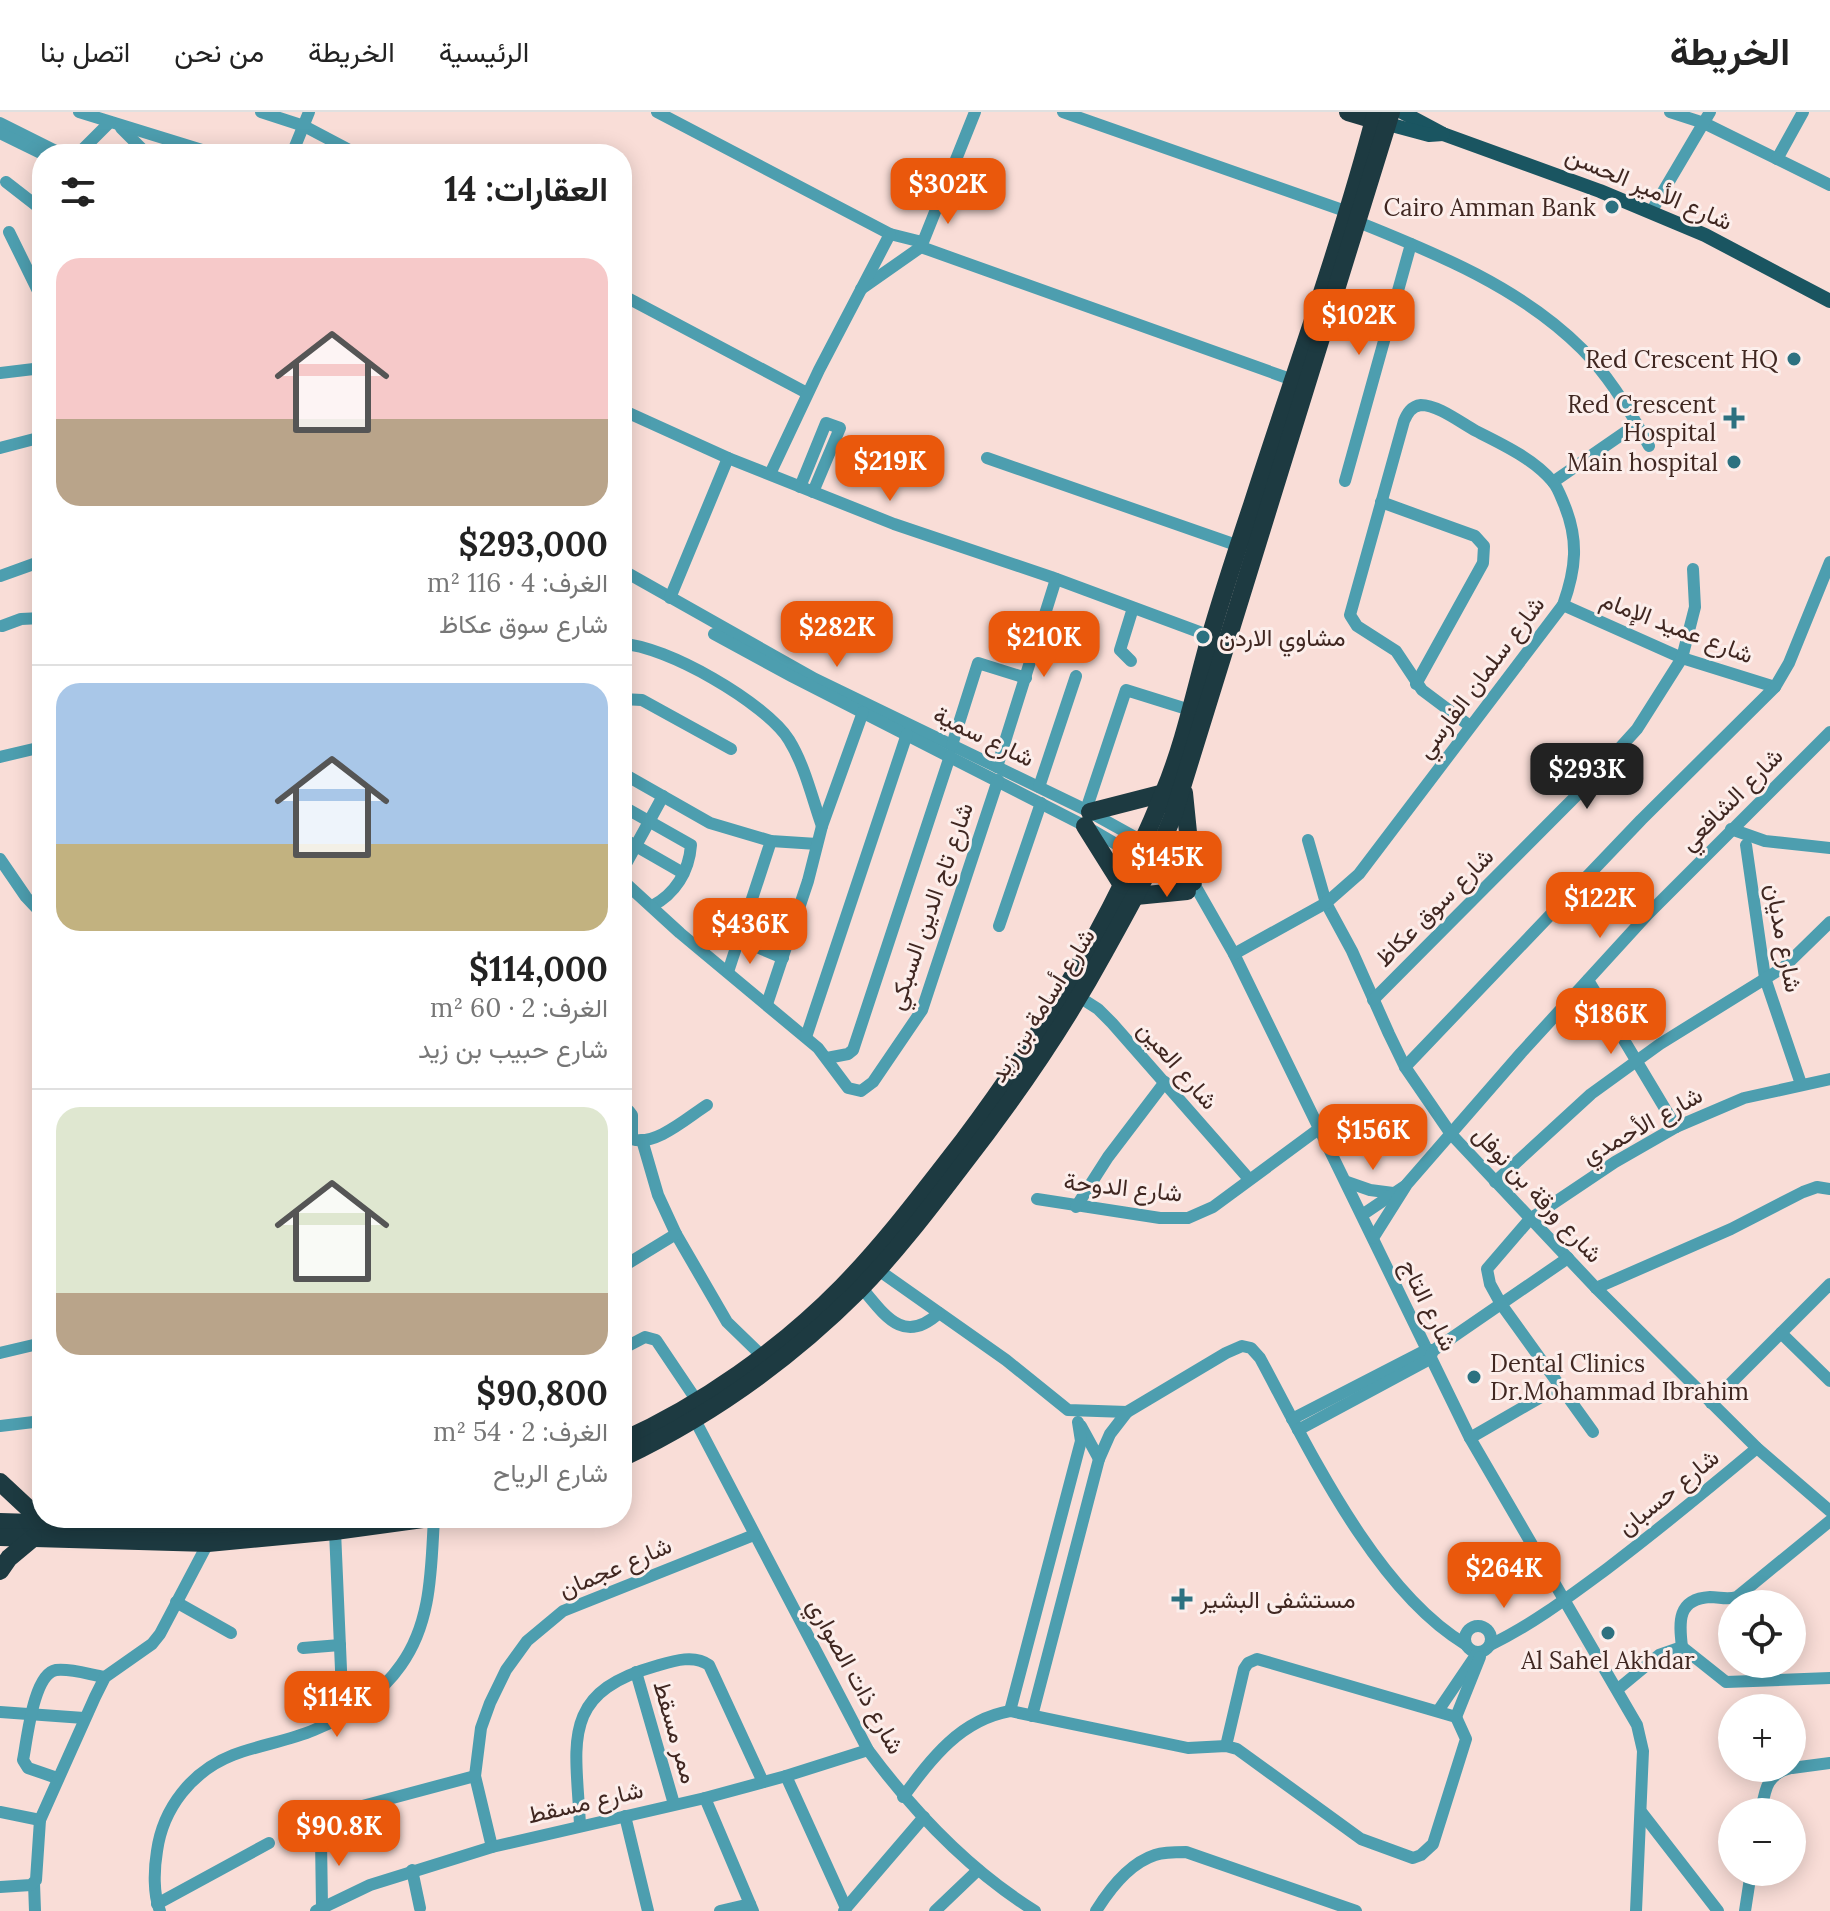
<!DOCTYPE html>
<html lang="ar">
<head>
<meta charset="utf-8">
<style>
  body { margin:0; font-family:Lora,Vazirmatn,serif; background:#f6f6f6; color:#222; direction:rtl; height:100vh; display:flex; flex-direction:column; font-size:30px; white-space:nowrap }
  * { box-sizing:border-box; margin:0 }
  p { font-size:26px; color:#767676 }
  .icon { flex:none; width:44px; height:44px; fill:none; stroke:currentColor; stroke-width:2; stroke-linecap:round; stroke-linejoin:round }
  .map { position:relative; flex:1; overflow:hidden; direction:ltr }
  .side { position:absolute; left:32px; top:32px; width:600px; height:1384px; display:flex; flex-direction:column; background:#fff; border-radius:32px; box-shadow:0 4px 20px #0003; direction:rtl }
  .side>* { flex:none }
  .controls { position:absolute; left:1718px; top:1478px; display:grid; gap:16px }
  .controls a { display:grid; place-items:center; width:88px; height:88px; border-radius:50%; background:#fff; box-shadow:0 4px 20px #0003; font-size:40px }
  .price { position:absolute; translate:-50% -68px; padding:0 18px; border-radius:16px; background:#ea580c; color:#fff; font-size:26px; line-height:52px; filter:drop-shadow(0 2px 4px #0008) }
  .price::after { content:''; position:absolute; left:50%; top:48px; width:24px; height:18px; margin-left:-12px; background:inherit; clip-path:polygon(0 0,100% 0,50% 100%) }
  .price.selected { background:#222; color:#fff }
  ul { padding:0; list-style:none }
  li { display:grid; align-content:center; gap:16px; height:424px; padding:0 24px }
  li+li { border-top:2px solid #e0e0e0 }
  li span { display:grid; place-items:center; height:248px; border-radius:24px; color:#555 }
  li>.icon { margin-inline-start:auto }
  span .icon { width:144px; height:144px; fill:#fffc; stroke-width:1 }
  li b { font-size:34px }
  h2 { display:flex; justify-content:space-between; align-items:center; height:96px; padding:0 24px; font-size:34px }
  header { display:flex; align-items:center; gap:48px; box-sizing:border-box; height:112px; padding:0 40px; background:#fff; border-bottom:2px solid #e0e0e0 }
  header strong { font-size:38px }
  nav { display:flex; gap:44px; margin-inline-start:auto; font-size:28px }
  .map>svg:first-child { display:block }
  .lines { fill:none; stroke-linecap:round; stroke-linejoin:round }
  .minor { stroke:#4d9eaf; stroke-width:12 }
  .major { stroke:#1a5561; stroke-width:14 }
  .highway { stroke:#1d3a41; stroke-width:18 }
  .poi-dot { fill:#2c7180; stroke:#fceeeb; stroke-width:3 }
  .labels { text-anchor:middle; dominant-baseline:central; stroke-width:6; stroke-linejoin:round; paint-order:stroke }
  .street-label { font-size:24px; fill:#402721; stroke:#fceeeb }
  .poi-label { font-size:24px; fill:#402721; stroke:#fceeeb; text-anchor:end }
</style>
</head>
<body>
<header>
<strong>الخريطة</strong>
<nav><a>الرئيسية</a><a>الخريطة</a><a>من نحن</a><a>اتصل بنا</a></nav>
</header>
<div class="map">
<svg width="1830" height="1799" viewBox="0 0 1830 1799">
  <rect width="100%" height="100%" fill="#f9ddd7"/>
  <g class="lines">
    <!-- minor -->
    <g class="minor">
      <path d="M79,0L215,42"/>
      <path d="M261,0L304,14L357,42"/>
      <path d="M657,0L890,122L922,130"/>
      <path d="M1063,0L1348,100"/>
      <path d="M1670,0L1704,11L1830,73"/>
      <path d="M0,11L62,42"/>
      <path d="M121,16L147,42"/>
      <path d="M0,21L43,42"/>
      <path d="M78,42L110,10"/>
      <path d="M292,42L309,0"/>
      <path d="M1777,47L1803,0"/>
      <path d="M6,70L42,98"/>
      <path d="M1651,100L1710,0"/>
      <path d="M1358,110C1438,142 1521,176 1582,237C1610,265 1631,300 1649,334"/>
      <path d="M9,120L42,187"/>
      <path d="M921,135L1293,268"/>
      <path d="M861,177L921,135L975,0"/>
      <path d="M622,183L807,281"/>
      <path d="M0,261L42,256"/>
      <path d="M622,298L728,346"/>
      <path d="M0,336L42,325"/>
      <path d="M987,346L1239,434"/>
      <path d="M770,362L819,258L890,122"/>
      <path d="M1345,369L1411,132"/>
      <path d="M1553,370L1637,312"/>
      <path d="M800,375L826,311L840,316L813,380"/>
      <path d="M1381,390L1475,424L1484,434L1483,451L1416,572"/>
      <path d="M622,458L815,567L1086,698L1142,729L1159,739L1193,770L1234,842L1470,1326L1637,1613L1643,1639L1636,1799"/>
      <path d="M0,464L42,449"/>
      <path d="M670,486L728,346L894,412L1051,465L1210,524"/>
      <path d="M1563,493L1682,546L1775,575"/>
      <path d="M2,514L21,507L42,506"/>
      <path d="M714,522L793,565L1085,714L1152,753L1190,780"/>
      <path d="M622,532C665,533 766,591 789,628C805,654 812,686 822,714"/>
      <path d="M1131,549L1120,538L1133,496"/>
      <path d="M622,587L642,588L731,637"/>
      <path d="M952,633L978,551L1026,566"/>
      <path d="M0,645L42,635"/>
      <path d="M997,655L1056,467"/>
      <path d="M622,661L710,711L771,729L817,732"/>
      <path d="M1039,675L1076,564"/>
      <path d="M622,694L691,733C689,760 675,782 652,794"/>
      <path d="M1086,698L1126,578L1190,598"/>
      <path d="M1731,717L1765,729L1830,736"/>
      <path d="M622,726L683,761"/>
      <path d="M1308,728L1326,791L1352,839L1389,922L1405,955L1451,1022L1596,1176L1757,1336L1830,1399"/>
      <path d="M1746,733L1765,866L1801,972"/>
      <path d="M0,747L26,785L42,802"/>
      <path d="M622,759L663,684"/>
      <path d="M622,768L680,821L818,936L848,976L861,979L873,970L922,898L998,668"/>
      <path d="M999,814L1041,691"/>
      <path d="M738,827L783,846"/>
      <path d="M1234,842L1326,791L1359,762L1563,493C1576,457 1579,428 1564,392C1561,385 1558,376 1553,370C1534,347 1502,332 1476,319C1461,311 1438,293 1421,293C1411,294 1407,302 1404,309L1350,503L1357,514L1396,539L1422,578L1470,614"/>
      <path d="M728,860L771,729"/>
      <path d="M1588,868L1676,1015"/>
      <path d="M1073,881L1098,897L1112,911L1249,1067"/>
      <path d="M1373,888L1579,681L1637,617L1682,546L1695,495L1693,457"/>
      <path d="M767,892L808,769L822,714L863,600"/>
      <path d="M806,925L907,622"/>
      <path d="M827,946L848,942L853,938L950,644"/>
      <path d="M1405,955L1641,708L1775,575L1789,551L1830,450"/>
      <path d="M622,998L629,999L632,1003V1027C655,1035 688,1005 707,993"/>
      <path d="M642,1028L658,1083L676,1122L727,1210L762,1244"/>
      <path d="M1347,1070L1370,1078L1393,1081"/>
      <path d="M1495,1070L1591,982L1660,932L1784,855L1830,810"/>
      <path d="M1037,1087L1160,1106H1188L1213,1095L1320,1016"/>
      <path d="M1076,1095L1108,1045L1165,970"/>
      <path d="M1362,1103L1405,1074"/>
      <path d="M1373,1126L1407,1072L1521,941L1648,802L1830,620"/>
      <path d="M622,1155L676,1122"/>
      <path d="M877,1157L1006,1248L1068,1298L1127,1300L1226,1241L1242,1234L1251,1236L1260,1246C1309,1337 1375,1478 1465,1532"/>
      <path d="M861,1175C884,1202 903,1234 939,1201"/>
      <path d="M1596,1176L1731,1117L1803,1080L1817,1075L1830,1077"/>
      <path d="M1781,1221L1830,1269"/>
      <path d="M622,1237L645,1225L656,1228L697,1289"/>
      <path d="M0,1241L42,1231"/>
      <path d="M1711,1291L1830,1172"/>
      <path d="M1292,1307L1426,1238H1434L1568,1146"/>
      <path d="M695,1308L868,1638C914,1700 969,1758 1035,1799"/>
      <path d="M0,1314L42,1309"/>
      <path d="M1081,1314L1099,1347L1110,1322L1127,1300"/>
      <path d="M1298,1318L1430,1247L1432,1241"/>
      <path d="M1593,1320L1501,1192L1490,1172L1487,1157L1530,1107L1615,1050L1676,1015L1744,986L1830,967"/>
      <path d="M1470,1326L1560,1274"/>
      <path d="M335,1419L343,1604"/>
      <path d="M176,1490L231,1521"/>
      <circle cx="1478" cy="1527" r="13"/>
      <path d="M1490,1533C1532,1513 1570,1484 1608,1456C1659,1417 1708,1377 1757,1336"/>
      <path d="M1682,1535C1679,1510 1677,1487 1710,1485C1720,1485 1727,1488 1737,1485L1830,1409"/>
      <path d="M1682,1535L1726,1570L1830,1566"/>
      <path d="M303,1536L340,1533"/>
      <path d="M636,1560L674,1692"/>
      <path d="M1618,1577L1659,1543L1682,1535"/>
      <path d="M1010,1599L1081,1329L1078,1310"/>
      <path d="M1438,1599L1478,1540"/>
      <path d="M0,1600L84,1606"/>
      <path d="M1032,1604L1099,1347"/>
      <path d="M1456,1605L1480,1545"/>
      <path d="M1792,1656L1830,1651"/>
      <path d="M786,1664L846,1796L844,1799"/>
      <path d="M57,1666L28,1656L23,1648C27,1629 33,1562 56,1558C71,1556 91,1563 105,1565"/>
      <path d="M903,1685C932,1646 960,1608 1010,1599L1188,1636L1226,1634L1237,1637L1361,1727L1413,1746L1421,1743L1433,1732L1466,1627L1456,1605L1257,1547L1248,1551L1244,1557L1226,1634"/>
      <path d="M705,1686L753,1799"/>
      <path d="M0,1700L40,1708"/>
      <path d="M1761,1700C1765,1678 1766,1662 1791,1656"/>
      <path d="M1642,1701L1718,1799"/>
      <path d="M625,1704L648,1799"/>
      <path d="M580,1713C576,1631 559,1581 656,1554C673,1549 694,1542 709,1553L763,1670"/>
      <path d="M492,1735L475,1664L481,1616L490,1591L506,1558L527,1529L563,1499L754,1423"/>
      <path d="M412,1758L420,1796"/>
      <path d="M34,1771L35,1799"/>
      <path d="M0,1775L31,1773L36,1768L40,1708L95,1585L105,1565L152,1532L160,1522L208,1431L213,1406"/>
      <path d="M157,1792L269,1731"/>
      <path d="M322,1795L321,1727L325,1704L475,1664"/>
      <path d="M846,1796L924,1705"/>
      <path d="M160,1799C153,1782 154,1757 157,1739C163,1696 192,1659 233,1643C259,1633 288,1629 314,1618C348,1604 380,1583 401,1553C432,1510 431,1456 434,1406"/>
      <path d="M316,1799L370,1773L492,1735L705,1686L786,1664L868,1638"/>
      <path d="M720,1799L750,1792"/>
      <path d="M935,1799L978,1758"/>
      <path d="M1096,1799C1109,1778 1130,1751 1155,1743C1164,1740 1176,1740 1186,1740L1356,1799"/>
      <path d="M1745,1799L1751,1760"/>
    </g>
    <!-- major -->
    <g class="major">
      <path d="M1402,0L1443,22L1600,79L1705,123L1830,189"/>
      <path d="M1388,12L1429,23L1443,22"/>
    </g>
    <!-- highway -->
    <g class="highway">
      <path d="M1348,0L1385,11"/>
      <path d="M1184,681L1193,770"/>
      <path d="M1090,700L1164,681"/>
      <path d="M1085,714L1122,773"/>
      <path d="M1136,784L1187,779"/>
      <path d="M622,1329C702,1293 780,1238 842,1175C886,1130 924,1079 963,1029C1044,921 1113,806 1164,680C1184,632 1195,579 1209,529C1222,483 1237,438 1252,393C1294,262 1341,133 1376,0"/>
      <path d="M622,1346C710,1304 790,1247 859,1178C895,1141 928,1098 960,1056C1014,987 1063,916 1105,839C1130,794 1154,751 1173,704L1391,0"/>
      <path d="M0,1370L44,1411"/>
      <path d="M0,1410L198,1416L247,1414L322,1406"/>
      <path d="M0,1425L208,1431L335,1419L430,1406"/>
      <path d="M0,1459L9,1446L33,1426"/>
    </g>
  </g>
  <!-- markers -->
  <g class="poi-dot">
    <circle cx="1612" cy="95" r="8"/>
    <circle cx="1794" cy="247" r="8"/>
    <path d="M1730 294h8v8h8v8h-8v8h-8v-8h-8v-8h8z"/>
    <circle cx="1734" cy="350" r="8"/>
    <circle cx="1203" cy="525" r="8"/>
    <circle cx="1474" cy="1265" r="8"/>
    <path d="M1178 1475h8v8h8v8h-8v8h-8v-8h-8v-8h8z"/>
    <circle cx="1608" cy="1521" r="8"/>
  </g>
  <g class="labels">
    <!-- street labels -->
    <g class="street-label">
      <text transform="translate(1649 76) rotate(23)">شارع الأمير الحسن</text>
      <text transform="translate(1677 515) rotate(21)">شارع عميد الإمام</text>
      <text transform="translate(1480 565) rotate(-53)">شارع سلمان الفارسي</text>
      <text transform="translate(984 624) rotate(26)">شارع سمية</text>
      <text transform="translate(1731 687) rotate(-45)">شارع الشافعي</text>
      <text transform="translate(930 794) rotate(-71)">شارع تاج الدين السبكي</text>
      <text transform="translate(1434 795) rotate(-45)">شارع سوق عكاظ</text>
      <text transform="translate(1784 826) rotate(79)">شارع مديان</text>
      <text transform="translate(1042 893) rotate(-58)">شارع أسامة بن زيد</text>
      <text transform="translate(1178 953) rotate(49)">شارع العين</text>
      <text transform="translate(1642 1013) rotate(-29)">شارع الأحمدي</text>
      <text transform="translate(1123 1075) rotate(6)">شارع الدوحة</text>
      <text transform="translate(1538 1082) rotate(47)">شارع ورقة بن نوفل</text>
      <text transform="translate(1429 1193) rotate(64)">شارع التاج</text>
      <text transform="translate(1668 1380) rotate(-39)">شارع حسبان</text>
      <text transform="translate(615 1455) rotate(-23)">شارع عجمان</text>
      <text transform="translate(856 1564) rotate(61)">شارع ذات الصواري</text>
      <text transform="translate(676 1620) rotate(74)">ممر مسقط</text>
      <text transform="translate(585 1690) rotate(-13)">شارع مسقط</text>
    </g>
    <!-- poi labels -->
    <g class="poi-label">
      <text x="1596" y="95">Cairo Amman Bank</text>
      <text x="1778" y="247">Red Crescent HQ</text>
      <text x="1716" y="292">Red Crescent<tspan x="1716" dy="28">Hospital</tspan></text>
      <text x="1718" y="350">Main hospital</text>
      <text x="1219" y="525" text-anchor="start">مشاوي الاردن</text>
      <text x="1490" y="1251" text-anchor="start">Dental Clinics<tspan x="1490" dy="28">Dr.Mohammad Ibrahim</tspan></text>
      <text x="1200" y="1487" text-anchor="start">مستشفى البشير</text>
      <text x="1608" y="1548" text-anchor="middle">Al Sahel Akhdar</text>
    </g>
  </g>
</svg>
<div class="controls">
<a><svg class="icon" aria-label="locate" viewBox="0 0 24 24"><circle cx="12" cy="12" r="6"/><path d="M12 2v4M12 18v4M2 12h4M18 12h4"/></svg></a>
<a>+</a>
<a>−</a>
</div>
<b class="price" style="left:948px;top:114px">$302K</b>
<b class="price" style="left:1359px;top:245px">$102K</b>
<b class="price" style="left:890px;top:391px">$219K</b>
<b class="price" style="left:837px;top:557px">$282K</b>
<b class="price" style="left:1044px;top:567px">$210K</b>
<b class="price selected" style="left:1587px;top:699px">$293K</b>
<b class="price" style="left:1167px;top:787px">$145K</b>
<b class="price" style="left:1600px;top:828px">$122K</b>
<b class="price" style="left:750px;top:854px">$436K</b>
<b class="price" style="left:1611px;top:944px">$186K</b>
<b class="price" style="left:1373px;top:1060px">$156K</b>
<b class="price" style="left:1504px;top:1498px">$264K</b>
<b class="price" style="left:337px;top:1627px">$114K</b>
<b class="price" style="left:339px;top:1756px">$90.8K</b>
<section class="side">
<h2>العقارات: 14<svg class="icon" aria-label="filters" viewBox="0 0 24 24"><path d="M4 7h16M4 17h16"/><circle cx="9" cy="7" r="2"/><circle cx="15" cy="17" r="2"/></svg></h2>
<ul>
<li><span style="background:linear-gradient(#f6c9c9 65%,#b9a48a 0)"><svg class="icon" aria-label="home" viewBox="0 0 24 24"><path d="M3 11l9-7 9 7M6 9v11h12V9"/></svg></span><div><b>$293,000</b><p>الغرف: 4 · 116 m²</p><p>شارع سوق عكاظ</p></div></li>
<li><span style="background:linear-gradient(#a9c7e8 65%,#c2b280 0)"><svg class="icon" aria-label="home" viewBox="0 0 24 24"><path d="M3 11l9-7 9 7M6 9v11h12V9"/></svg></span><div><b>$114,000</b><p>الغرف: 2 · 60 m²</p><p>شارع حبيب بن زيد</p></div></li>
<li><span style="background:linear-gradient(#dfe7d0 75%,#b9a48a 0)"><svg class="icon" aria-label="home" viewBox="0 0 24 24"><path d="M3 11l9-7 9 7M6 9v11h12V9"/></svg></span><div><b>$90,800</b><p>الغرف: 2 · 54 m²</p><p>شارع الرياح</p></div></li>
</ul>
</section>
</div>
</body>
</html>
